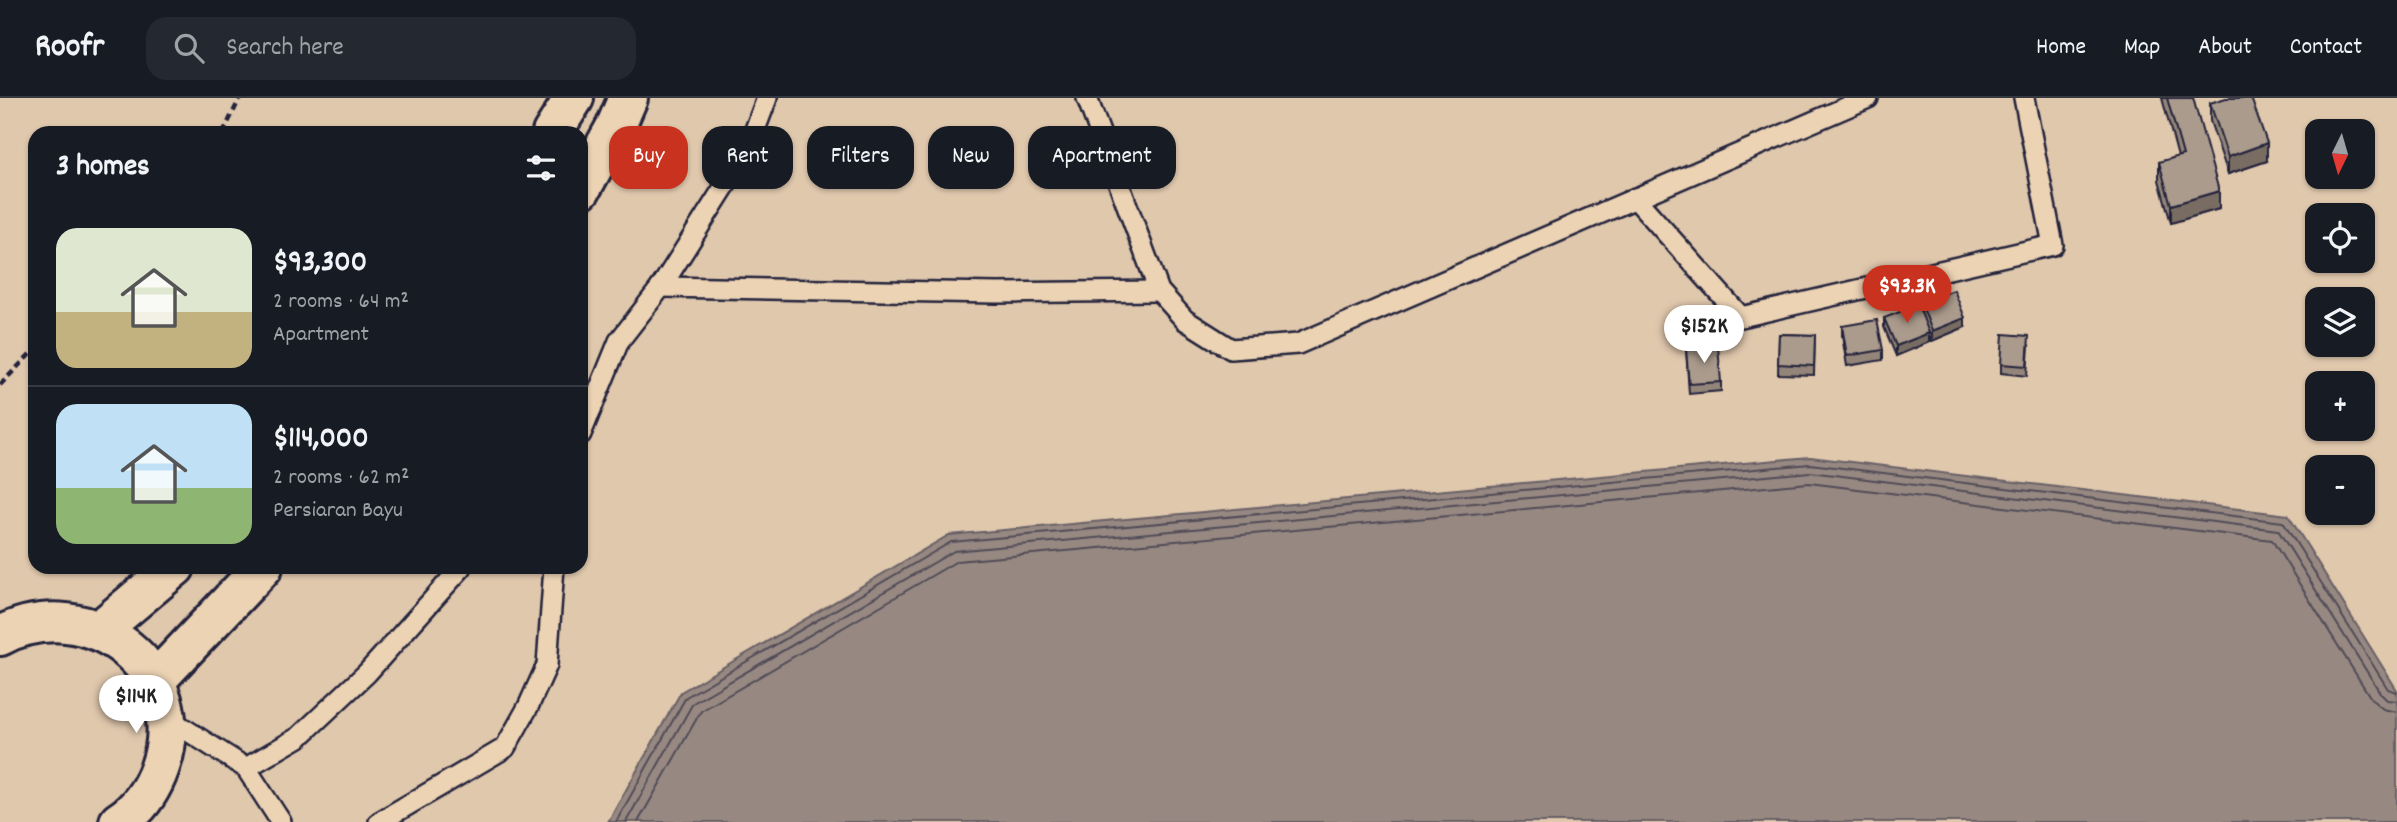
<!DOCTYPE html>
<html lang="en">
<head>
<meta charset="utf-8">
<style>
  body { margin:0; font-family:Dekko,sans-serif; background:#242831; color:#f1f3f6; height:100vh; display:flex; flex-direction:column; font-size:26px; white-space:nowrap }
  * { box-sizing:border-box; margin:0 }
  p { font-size:23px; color:#9ea1a6 }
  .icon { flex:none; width:38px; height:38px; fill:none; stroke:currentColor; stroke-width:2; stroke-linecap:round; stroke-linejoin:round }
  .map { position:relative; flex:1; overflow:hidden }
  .sheet { position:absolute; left:28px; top:28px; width:560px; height:448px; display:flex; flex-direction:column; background:#171b24; border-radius:21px; box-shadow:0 2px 5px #0004 }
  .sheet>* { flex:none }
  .hud { position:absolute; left:609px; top:28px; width:665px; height:63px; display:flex; gap:14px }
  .needle { width:46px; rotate:185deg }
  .controls { position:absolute; left:2305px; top:21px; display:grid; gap:14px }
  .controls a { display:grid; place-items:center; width:70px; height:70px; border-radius:14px; background:#171b24; box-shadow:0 2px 5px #0004; font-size:35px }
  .price { position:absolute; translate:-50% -60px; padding:0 16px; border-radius:24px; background:#fff; color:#222; font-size:23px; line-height:46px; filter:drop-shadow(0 2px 4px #0008) }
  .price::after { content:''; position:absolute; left:50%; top:42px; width:21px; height:16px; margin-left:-10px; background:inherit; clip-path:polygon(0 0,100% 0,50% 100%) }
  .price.active { background:#c8321e; color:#fff }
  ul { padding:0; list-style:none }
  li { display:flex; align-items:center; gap:21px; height:175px; padding:0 28px }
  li+li { border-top:2px solid #363941 }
  li span { display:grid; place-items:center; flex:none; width:196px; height:140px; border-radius:21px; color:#555 }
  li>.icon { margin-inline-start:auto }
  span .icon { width:84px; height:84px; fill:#fffc; stroke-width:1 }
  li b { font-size:30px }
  h2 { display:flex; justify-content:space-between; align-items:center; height:84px; padding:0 28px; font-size:30px }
  .chip { padding:0 24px; border-radius:21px; background:#171b24; box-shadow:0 2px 5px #0004; font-size:24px; line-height:63px }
  .chip.active { background:#c8321e; color:#fff }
  header { display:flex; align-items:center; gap:42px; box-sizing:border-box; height:98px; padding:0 35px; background:#171b24; border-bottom:2px solid #363941 }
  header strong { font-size:33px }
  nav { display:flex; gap:38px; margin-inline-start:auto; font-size:24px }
  .search { width:490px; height:63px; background:#242831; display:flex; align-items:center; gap:18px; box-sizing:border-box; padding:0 24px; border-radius:21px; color:#9ea1a6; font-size:26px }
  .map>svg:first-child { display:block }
  .water { fill:#978982; stroke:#686066; stroke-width:2 }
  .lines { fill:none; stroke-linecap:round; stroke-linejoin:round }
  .shore { stroke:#514b57; stroke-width:2 }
  .lane-casing { stroke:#22223b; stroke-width:24 }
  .secondary-casing { stroke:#22223b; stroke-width:44 }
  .path { stroke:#22223b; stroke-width:4.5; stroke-dasharray:7 5; stroke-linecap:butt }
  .lane { stroke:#ecd3b4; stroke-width:19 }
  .secondary { stroke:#ecd3b4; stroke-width:38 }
  .wall { fill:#938579; stroke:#22223b; stroke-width:2 }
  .shaded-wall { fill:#786c63; stroke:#22223b; stroke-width:2 }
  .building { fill:#ab9b8d; stroke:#22223b; stroke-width:2 }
</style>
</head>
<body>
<header>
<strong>Roofr</strong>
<div class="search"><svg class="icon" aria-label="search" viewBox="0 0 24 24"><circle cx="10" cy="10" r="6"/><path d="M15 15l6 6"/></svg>Search here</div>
<nav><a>Home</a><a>Map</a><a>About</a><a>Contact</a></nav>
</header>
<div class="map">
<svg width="2397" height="724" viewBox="0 0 2397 724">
  <rect width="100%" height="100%" fill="#e0c8ad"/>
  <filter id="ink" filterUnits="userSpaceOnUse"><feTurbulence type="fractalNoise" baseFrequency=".0143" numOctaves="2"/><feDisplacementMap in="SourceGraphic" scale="14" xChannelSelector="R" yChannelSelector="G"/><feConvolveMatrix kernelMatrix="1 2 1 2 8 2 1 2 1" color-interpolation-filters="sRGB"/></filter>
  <g filter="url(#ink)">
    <!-- water -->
    <path class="water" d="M1810,359L2288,417L2397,592V724H608L681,594L949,437Z"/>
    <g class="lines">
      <!-- shore -->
      <g class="shore">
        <path d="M616,724L686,599L951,444L1810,366L2283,424L2388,591L2397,594"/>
        <path d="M626,724L693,605L954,453L1810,374L2278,432L2381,596L2387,602L2397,603"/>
        <path d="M638,724L701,613L957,463L1809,385L2272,442L2372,602L2383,611L2397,614"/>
      </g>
      <!-- lane casing -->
      <g class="lane-casing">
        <g id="lane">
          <path d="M1087,0L1159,193L1185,222L1231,251L1298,246L1868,0"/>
          <path d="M1635,100L1741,219L2053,147L2024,0"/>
          <path d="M661,189L997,195L1159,193"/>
          <path d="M581,336L619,243L661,189L747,53L767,0"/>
          <path d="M166,619L246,670L299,639L367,575L462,469"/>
          <path d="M246,670L281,724"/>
          <path d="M379,724L505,650L528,609L547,567L554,469"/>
        </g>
      </g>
      <!-- secondary casing -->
      <g class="secondary-casing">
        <g id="secondary">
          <path d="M552,35L574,0"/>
          <path d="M581,91L615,30L628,0"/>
          <path d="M100,532L175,469"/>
          <path d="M0,538C89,491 194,573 160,669C152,692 139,711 119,724"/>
          <path d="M155,583L263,469"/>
        </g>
      </g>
      <!-- path -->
      <g class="path">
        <path d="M223,35L240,0"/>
        <path d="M0,287L35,251"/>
      </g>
      <!-- lane -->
      <use href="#lane" class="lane"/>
      <!-- secondary -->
      <use href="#secondary" class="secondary"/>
    </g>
    <!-- wall -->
    <g class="wall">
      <path d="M2162,0H2193L2219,111L2171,125L2159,82V64L2178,59Z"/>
      <path d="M2210,5L2267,63L2228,76L2210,23Z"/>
      <path d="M1921,205L1965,229L1932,243L1929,237V244L1896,258L1884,229V220L1921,214Z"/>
      <path d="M1842,228L1883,252V262L1847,268L1842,238Z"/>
      <path d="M1779,236L1815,237L1814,277L1778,276Z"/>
      <path d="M2029,248L2027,278L2001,275V266Z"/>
      <path d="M1686,251L1721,284V293L1689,296Z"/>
    </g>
    <!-- shaded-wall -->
    <g class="shaded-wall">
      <path d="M2267,45V63L2228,76V59Z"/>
      <path d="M2219,93V111L2171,125V107Z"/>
      <path d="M1965,220V229L1932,243V233Z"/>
      <path d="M1929,235V244L1896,258V248Z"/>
    </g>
    <!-- building -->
    <g class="building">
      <path d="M2167,0H2193L2219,93L2171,107L2159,64L2183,57Z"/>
      <path d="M2226,0H2251L2267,45L2228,59L2210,5Z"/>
      <path d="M1954,192L1965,220L1932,233L1921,205Z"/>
      <path d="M1918,207L1929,235L1896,248L1884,220Z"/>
      <path d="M1877,222L1883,252L1847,258L1842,228Z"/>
      <path d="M1779,236L1815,237L1814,268L1778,266Z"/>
      <path d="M2003,236L2029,238L2027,268L2001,266Z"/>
      <path d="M1718,248L1721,284L1689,286L1686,251Z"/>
    </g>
  </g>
</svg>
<div class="controls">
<a><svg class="needle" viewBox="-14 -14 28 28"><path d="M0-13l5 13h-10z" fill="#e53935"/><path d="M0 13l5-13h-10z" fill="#9ea1a6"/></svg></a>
<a><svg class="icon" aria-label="locate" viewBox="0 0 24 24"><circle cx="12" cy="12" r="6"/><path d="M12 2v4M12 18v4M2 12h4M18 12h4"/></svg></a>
<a><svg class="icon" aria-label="layers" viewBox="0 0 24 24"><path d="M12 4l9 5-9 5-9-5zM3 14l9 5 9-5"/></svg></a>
<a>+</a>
<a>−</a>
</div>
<b class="price active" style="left:1907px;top:227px">$93.3K</b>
<b class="price" style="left:1704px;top:267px">$152K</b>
<b class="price" style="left:136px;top:637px">$114K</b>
<div class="hud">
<a class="chip active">Buy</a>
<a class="chip">Rent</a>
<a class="chip">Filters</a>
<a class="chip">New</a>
<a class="chip">Apartment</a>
</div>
<section class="sheet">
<h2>3 homes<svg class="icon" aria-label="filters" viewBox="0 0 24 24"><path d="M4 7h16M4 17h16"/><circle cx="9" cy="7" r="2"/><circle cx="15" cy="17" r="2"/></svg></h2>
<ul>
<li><span style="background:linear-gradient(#dfe7d0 60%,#c2b280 0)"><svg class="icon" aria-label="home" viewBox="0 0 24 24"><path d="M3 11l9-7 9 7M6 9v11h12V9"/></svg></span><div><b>$93,300</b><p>2 rooms · 64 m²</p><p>Apartment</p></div></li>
<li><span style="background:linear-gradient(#bfe0f5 60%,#8fb573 0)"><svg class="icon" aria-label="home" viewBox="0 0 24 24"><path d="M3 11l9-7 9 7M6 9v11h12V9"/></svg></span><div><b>$114,000</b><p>2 rooms · 62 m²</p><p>Persiaran Bayu</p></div></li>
</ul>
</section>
</div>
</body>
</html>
